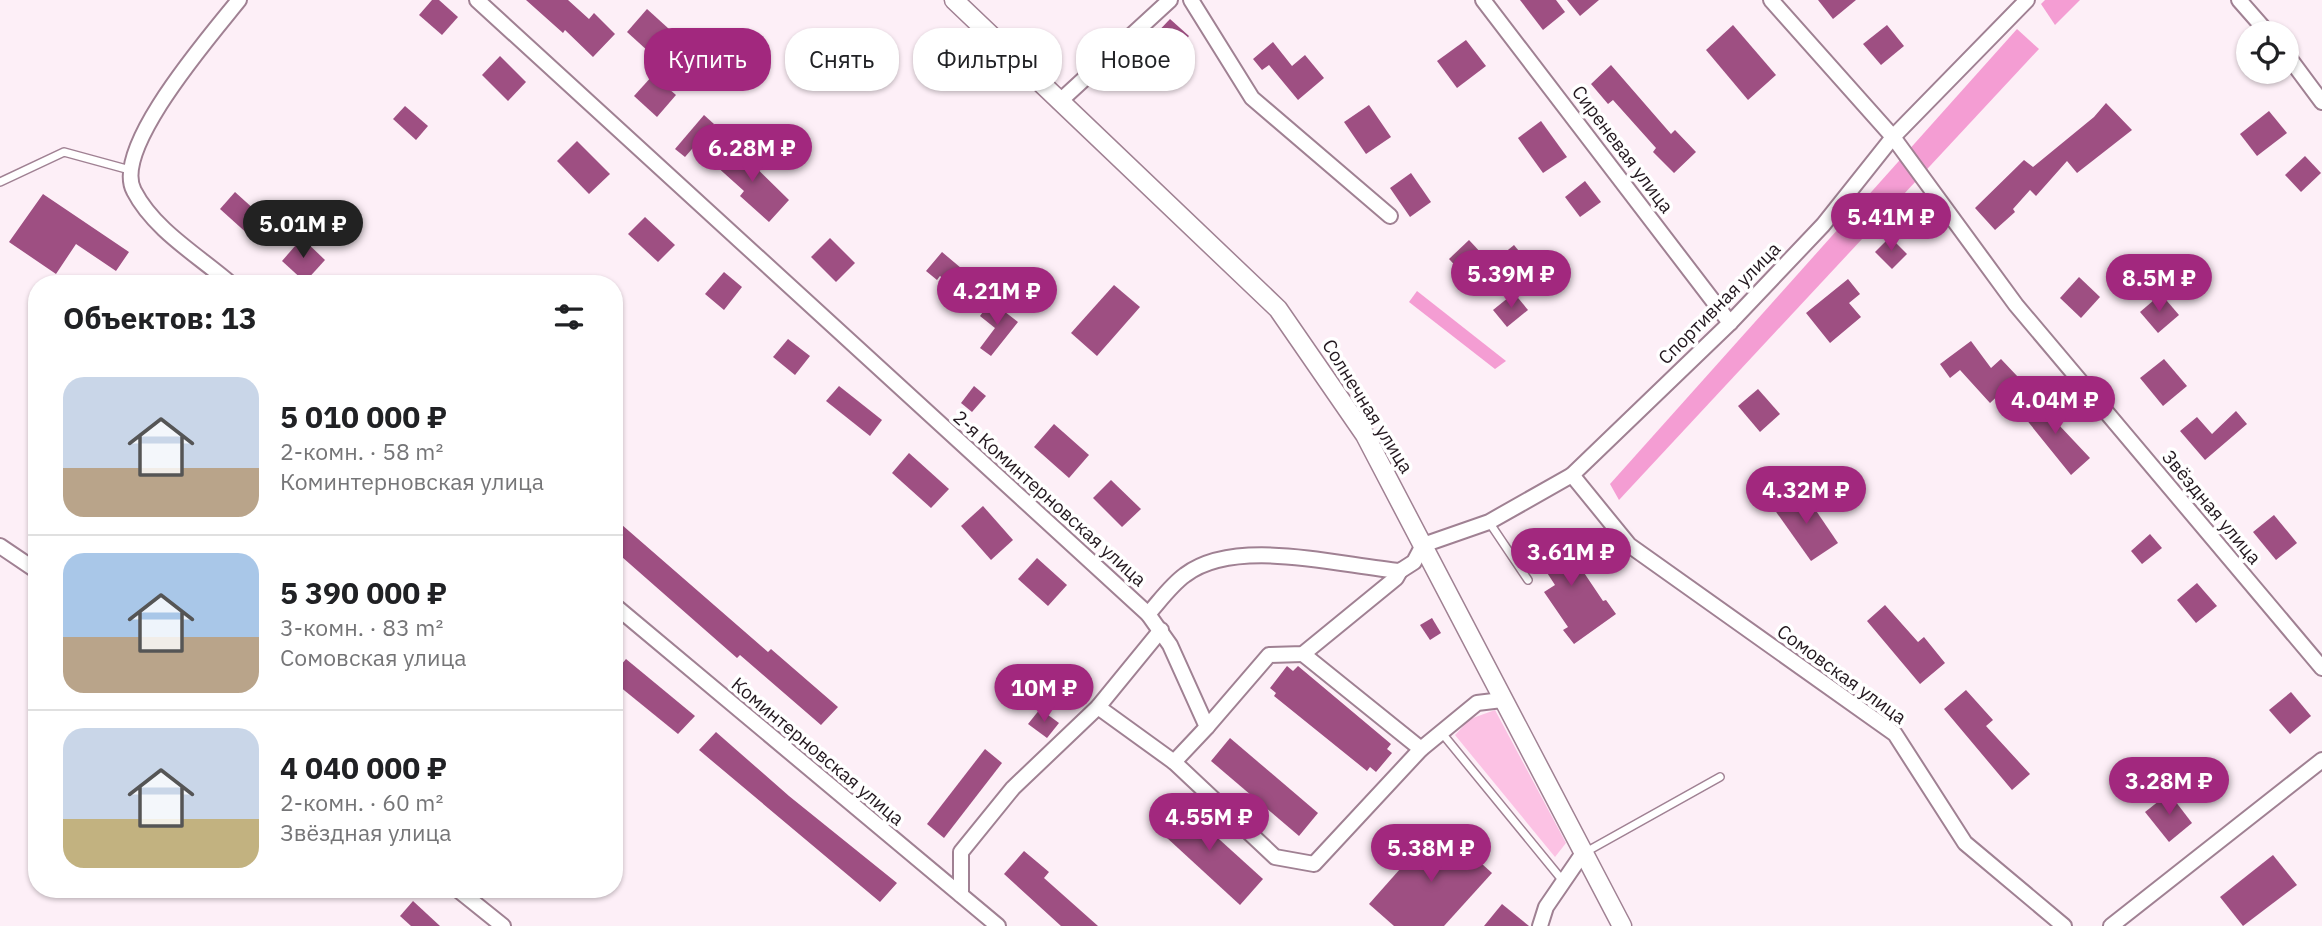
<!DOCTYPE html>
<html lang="ru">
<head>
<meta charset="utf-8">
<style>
  body { margin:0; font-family:"IBM Plex Sans",sans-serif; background:#f6f6f6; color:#202124; height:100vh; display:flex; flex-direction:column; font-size:26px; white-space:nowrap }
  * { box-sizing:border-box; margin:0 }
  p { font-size:23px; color:#757577 }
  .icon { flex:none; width:38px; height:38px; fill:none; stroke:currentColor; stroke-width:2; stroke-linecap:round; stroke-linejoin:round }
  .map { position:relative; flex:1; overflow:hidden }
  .sheet { position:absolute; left:28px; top:275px; width:595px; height:623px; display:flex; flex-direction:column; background:#fff; border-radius:28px; box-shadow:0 2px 5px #0004 }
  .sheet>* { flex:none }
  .hud { position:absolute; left:644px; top:28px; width:665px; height:63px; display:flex; gap:14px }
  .tools { position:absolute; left:2236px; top:21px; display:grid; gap:14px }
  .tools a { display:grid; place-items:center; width:63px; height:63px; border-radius:50%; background:#fff; box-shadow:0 2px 5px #0004; font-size:35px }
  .price { position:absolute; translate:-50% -60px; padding:0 16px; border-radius:24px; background:#a2287e; color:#fff; font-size:23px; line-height:46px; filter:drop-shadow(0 2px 4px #0008) }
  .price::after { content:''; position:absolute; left:50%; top:42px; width:21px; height:16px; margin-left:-10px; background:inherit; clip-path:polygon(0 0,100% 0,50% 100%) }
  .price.on { background:#222; color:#fff }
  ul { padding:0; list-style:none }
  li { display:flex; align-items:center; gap:21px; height:175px; padding:0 35px }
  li+li { border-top:2px solid #e0e0e0 }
  li span { display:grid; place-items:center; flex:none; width:196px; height:140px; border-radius:21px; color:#555 }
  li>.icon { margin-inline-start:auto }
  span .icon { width:84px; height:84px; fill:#fffc; stroke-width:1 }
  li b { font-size:30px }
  h2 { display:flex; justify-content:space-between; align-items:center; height:84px; padding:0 35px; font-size:30px }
  .pill { padding:0 24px; border-radius:28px; background:#fff; box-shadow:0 2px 5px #0004; font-size:24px; line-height:63px }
  .pill.on { background:#a2287e; color:#fff }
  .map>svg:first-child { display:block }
  .green { fill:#fcc2e4 }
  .forest { fill:#f49dd3 }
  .building { fill:#9e4f82 }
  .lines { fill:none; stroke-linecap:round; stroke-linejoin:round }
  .service-casing { stroke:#a08193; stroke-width:10 }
  .minor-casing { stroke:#a08193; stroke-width:18 }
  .tertiary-casing { stroke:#a08193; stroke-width:21 }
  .service { stroke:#fff; stroke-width:7 }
  .minor { stroke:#fff; stroke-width:14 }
  .tertiary { stroke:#fff; stroke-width:18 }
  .labels { text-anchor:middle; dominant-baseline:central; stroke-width:7; stroke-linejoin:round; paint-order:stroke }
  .street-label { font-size:19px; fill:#23181f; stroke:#fff }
</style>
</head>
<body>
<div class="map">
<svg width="2322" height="926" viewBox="0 0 2322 926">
  <rect width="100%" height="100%" fill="#fdeff7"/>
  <!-- green -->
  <path class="green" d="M1495,710L1566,843L1555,857L1455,735L1470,719Z"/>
  <!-- forest -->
  <g class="forest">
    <path d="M2045,0H2080L2055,25L2041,4Z"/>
    <path d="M2017,29L2039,49L1619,500L1610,484Z"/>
    <path d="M1417,291L1506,361L1495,369L1409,302Z"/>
  </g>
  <!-- building -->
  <g class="building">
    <path d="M432,0H439L458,17L442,35L419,15Z"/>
    <path d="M526,0H568L589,19L594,13L615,34L593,57L565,30L563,33Z"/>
    <path d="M1520,0H1556L1565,12L1543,30Z"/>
    <path d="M1567,0H1599L1580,16Z"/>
    <path d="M1818,0H1856L1833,19Z"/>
    <path d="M647,9L669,29L649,52L627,32Z"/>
    <path d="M1170,19L1189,36L1171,57L1151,39Z"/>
    <path d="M1733,25L1776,75L1748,100L1706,50Z"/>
    <path d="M1887,25L1904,46L1881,65L1863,44Z"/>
    <path d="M1466,40L1486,66L1457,88L1437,61Z"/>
    <path d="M1273,42L1292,66L1305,55L1324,78L1298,100L1269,65L1262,70L1253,59Z"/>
    <path d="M500,56L526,82L508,101L482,75Z"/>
    <path d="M1611,65L1671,134L1675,130L1696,152L1674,173L1653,152L1656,148L1613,100L1608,104L1591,84Z"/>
    <path d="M653,75L676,95L657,117L634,96Z"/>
    <path d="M2106,103L2132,130L2077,173L2067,161L2036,196L2030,190L2013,209L2015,212L1995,230L1975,208L2024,160L2033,167L2094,117Z"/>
    <path d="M1369,105L1391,137L1366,154L1344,122Z"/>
    <path d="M405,106L428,126L416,140L393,119Z"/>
    <path d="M2269,111L2287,133L2257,156L2240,134Z"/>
    <path d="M704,115L714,124L685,157L675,149Z"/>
    <path d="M1541,121L1567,157L1543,173L1518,138Z"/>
    <path d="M577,141L610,174L589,194L557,161Z"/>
    <path d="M733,145L789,200L769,222L740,196L744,191L715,165Z"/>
    <path d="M2305,156L2321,173L2301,192L2285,175Z"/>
    <path d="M1411,173L1431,202L1410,217L1390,188Z"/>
    <path d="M1585,181L1601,202L1580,217L1565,197Z"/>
    <path d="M235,192L265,219L250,236L220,209Z"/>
    <path d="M43,194L129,252L116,271L76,244L56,274L9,242Z"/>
    <path d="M645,217L675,245L658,262L628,234Z"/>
    <path d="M1890,237L1907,254L1892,269L1875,252Z"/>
    <path d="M302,238L325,260L305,282L282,261Z"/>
    <path d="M830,238L855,263L836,282L811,257Z"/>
    <path d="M1469,240L1483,255L1463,274L1449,259Z"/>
    <path d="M1514,245L1528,262L1506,281L1491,264Z"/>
    <path d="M942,252L961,268L948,283L940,276L937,280L926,271Z"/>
    <path d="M724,272L742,287L724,310L705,294Z"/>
    <path d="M2079,277L2100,297L2081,318L2060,298Z"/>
    <path d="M1848,279L1860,294L1849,303L1861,317L1830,343L1806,313Z"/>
    <path d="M1114,285L1140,307L1097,356L1071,333Z"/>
    <path d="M1514,293L1528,310L1507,327L1493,310Z"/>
    <path d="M2161,294L2179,315L2158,333L2140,312Z"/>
    <path d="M991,301L1018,322L991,356L980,348L995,328L980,316Z"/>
    <path d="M788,339L810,356L795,375L773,357Z"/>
    <path d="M1971,341L1991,368L2001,359L2018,377L1990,403L1960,370L1950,378L1940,364Z"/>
    <path d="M2164,359L2187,386L2163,406L2140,378Z"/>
    <path d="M839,386L882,420L870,436L826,401Z"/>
    <path d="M974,386L986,396L972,412L961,403Z"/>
    <path d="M1758,389L1780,414L1760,432L1738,406Z"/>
    <path d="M2040,398L2060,422L2058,424L2090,458L2071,475L2021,413Z"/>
    <path d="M2236,411L2247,424L2205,460L2180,431L2197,417L2212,434Z"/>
    <path d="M1054,424L1089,455L1069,478L1034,447Z"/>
    <path d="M909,453L949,489L931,508L892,473Z"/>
    <path d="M1111,480L1141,509L1122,527L1093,498Z"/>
    <path d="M1802,490L1838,543L1811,561L1774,509Z"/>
    <path d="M983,506L1013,540L991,560L961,526Z"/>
    <path d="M2274,515L2297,543L2276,560L2253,532Z"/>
    <path d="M614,518L768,652L771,649L838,707L821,725L740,655L737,658L614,550Z"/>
    <path d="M1554,528L1603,601L1606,600L1616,614L1574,644L1563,630L1568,627L1544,592L1555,585L1529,545Z"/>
    <path d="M2150,534L2162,548L2142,564L2131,551Z"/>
    <path d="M1037,558L1067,585L1048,606L1018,579Z"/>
    <path d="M2197,583L2217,606L2196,623L2177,600Z"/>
    <path d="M1885,605L1918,642L1924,637L1945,663L1920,684L1867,621Z"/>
    <path d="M1432,618L1441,633L1430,640L1420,625Z"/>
    <path d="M626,659L695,716L678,734L614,682V673Z"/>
    <path d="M1287,666L1293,671L1298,666L1391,744L1387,749L1392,753L1376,772L1370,767L1367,771L1274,696L1276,693L1270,688Z"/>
    <path d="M1966,690L1993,720L1986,726L2030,774L2012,790L1944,709Z"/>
    <path d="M2291,692L2311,716L2290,734L2269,710Z"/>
    <path d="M1040,709L1059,723L1047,738L1028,724Z"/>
    <path d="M716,732L789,796L897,883L880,902L699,750Z"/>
    <path d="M1230,738L1318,813L1299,836L1211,761Z"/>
    <path d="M985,749L1002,763L944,838L927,824Z"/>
    <path d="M2169,793L2192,823L2169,842L2145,812Z"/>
    <path d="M1177,801L1263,879L1240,905L1154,826Z"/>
    <path d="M1439,825L1492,873L1444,926H1394L1369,904Z"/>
    <path d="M1024,851L1049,872L1044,878L1098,926H1061L1004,874Z"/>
    <path d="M2273,855L2297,885L2243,926L2220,897Z"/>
    <path d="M413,901L440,926H411L400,916Z"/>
    <path d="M1502,904L1529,926H1484Z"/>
  </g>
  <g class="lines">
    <!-- service casing -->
    <g class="service-casing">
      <g id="service">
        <path d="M0,182L64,152L130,170"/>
        <path d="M1489,522L1528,580"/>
        <path d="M1441,732L1563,881"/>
        <path d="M1584,853L1720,777"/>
      </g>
    </g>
    <!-- minor casing -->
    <g class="minor-casing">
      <g id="minor">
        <path d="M477,0L1148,614L1170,645L1207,727L1174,762L1275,857L1314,864L1421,749L1477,703L1502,700"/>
        <path d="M1191,0L1252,98L1390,216"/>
        <path d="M1483,0L1730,323"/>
        <path d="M1771,0L1893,137L2016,305L2322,668"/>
        <path d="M2239,0L2268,33"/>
        <path d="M2287,55L2322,102"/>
        <path d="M1059,102L1170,0"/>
        <path d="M231,284C199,256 154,230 134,191C111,149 212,34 239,0"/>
        <path d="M1572,475L1629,545L1895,734L1965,843L2064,926"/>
        <path d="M0,546L37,571"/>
        <path d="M614,605L998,926"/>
        <path d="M1148,614C1159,602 1171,585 1185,575C1236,536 1340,566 1400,571L1414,562L1423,545L1489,522L1572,475L1730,323L1823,225L1893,137L2027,0"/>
        <path d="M1303,654L1421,749"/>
        <path d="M1098,707L1174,762"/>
        <path d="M1207,727L1269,655L1303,654L1396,578L1400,571"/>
        <path d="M457,889L503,926"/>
        <path d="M961,895V852L1013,788L1098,707L1161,630"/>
        <path d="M1540,926L1546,907L1583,853"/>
        <path d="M2111,926L2322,760"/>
      </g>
    </g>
    <!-- tertiary casing -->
    <g class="tertiary-casing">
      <path id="tertiary" d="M954,0L1278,309L1365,435L1622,926"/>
    </g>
    <!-- service -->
    <use href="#service" class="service"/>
    <!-- minor -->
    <use href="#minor" class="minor"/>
    <!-- tertiary -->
    <use href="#tertiary" class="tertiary"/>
  </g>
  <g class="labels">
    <!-- street labels -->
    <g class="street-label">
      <text transform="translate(1623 149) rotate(53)">Сиреневая улица</text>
      <text transform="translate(1719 303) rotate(-45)">Спортивная улица</text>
      <text transform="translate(1368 406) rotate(58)">Солнечная улица</text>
      <text transform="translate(1050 498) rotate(42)">2-я Коминтерновская улица</text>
      <text transform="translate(2212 507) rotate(50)">Звёздная улица</text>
      <text transform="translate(1842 674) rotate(36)">Сомовская улица</text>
      <text transform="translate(818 751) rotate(40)">Коминтерновская улица</text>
    </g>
  </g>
</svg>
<div class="tools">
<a><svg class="icon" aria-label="locate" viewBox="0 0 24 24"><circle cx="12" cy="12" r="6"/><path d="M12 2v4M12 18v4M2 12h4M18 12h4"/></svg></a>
</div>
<b class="price" style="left:752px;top:184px">6.28M ₽</b>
<b class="price" style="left:1891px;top:253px">5.41M ₽</b>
<b class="price on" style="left:303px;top:260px">5.01M ₽</b>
<b class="price" style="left:1511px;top:310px">5.39M ₽</b>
<b class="price" style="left:2159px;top:314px">8.5M ₽</b>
<b class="price" style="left:997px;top:327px">4.21M ₽</b>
<b class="price" style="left:2055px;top:436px">4.04M ₽</b>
<b class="price" style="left:1806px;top:526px">4.32M ₽</b>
<b class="price" style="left:1571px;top:588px">3.61M ₽</b>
<b class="price" style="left:1044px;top:724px">10M ₽</b>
<b class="price" style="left:2169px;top:817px">3.28M ₽</b>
<b class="price" style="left:1209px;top:853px">4.55M ₽</b>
<b class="price" style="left:1431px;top:884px">5.38M ₽</b>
<div class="hud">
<a class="pill on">Купить</a>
<a class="pill">Снять</a>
<a class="pill">Фильтры</a>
<a class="pill">Новое</a>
</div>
<section class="sheet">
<h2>Объектов: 13<svg class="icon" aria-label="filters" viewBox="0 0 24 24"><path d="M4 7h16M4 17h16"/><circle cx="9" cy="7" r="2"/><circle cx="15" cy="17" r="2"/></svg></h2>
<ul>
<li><span style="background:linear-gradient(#c9d6e8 65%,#b9a48a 0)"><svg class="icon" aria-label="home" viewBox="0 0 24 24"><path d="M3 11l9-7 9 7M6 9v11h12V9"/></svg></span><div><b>5 010 000 ₽</b><p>2-комн. · 58 m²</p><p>Коминтерновская улица</p></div></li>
<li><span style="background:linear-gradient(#a9c7e8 60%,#b9a48a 0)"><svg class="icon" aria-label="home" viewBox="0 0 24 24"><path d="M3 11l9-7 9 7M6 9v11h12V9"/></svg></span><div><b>5 390 000 ₽</b><p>3-комн. · 83 m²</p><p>Сомовская улица</p></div></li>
<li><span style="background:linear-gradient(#c9d6e8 65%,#c2b280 0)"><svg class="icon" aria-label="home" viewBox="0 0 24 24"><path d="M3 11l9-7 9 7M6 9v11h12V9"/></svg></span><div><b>4 040 000 ₽</b><p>2-комн. · 60 m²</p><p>Звёздная улица</p></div></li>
</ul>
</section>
</div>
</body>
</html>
